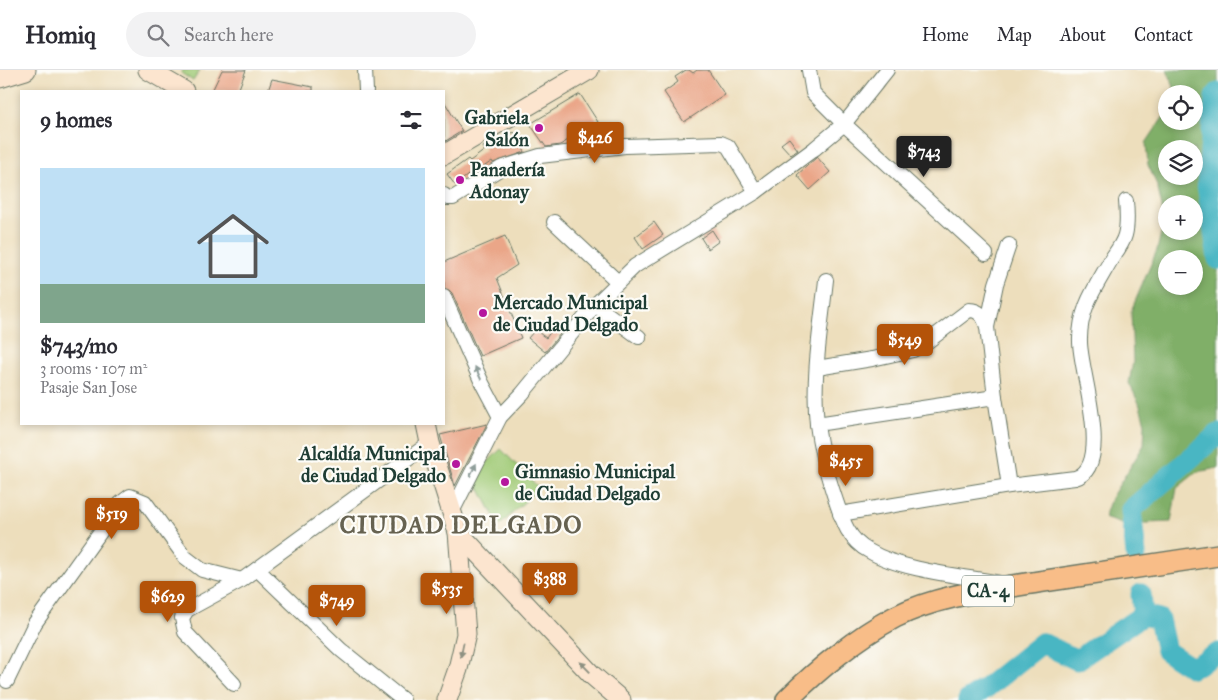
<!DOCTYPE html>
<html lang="en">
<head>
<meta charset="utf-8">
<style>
  body { margin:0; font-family:"IM FELL Great Primer",serif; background:#f2f2f3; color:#2b2b33; height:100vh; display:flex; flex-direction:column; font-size:19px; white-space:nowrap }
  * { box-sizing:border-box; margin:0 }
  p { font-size:16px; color:#7c7c81 }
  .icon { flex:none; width:28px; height:28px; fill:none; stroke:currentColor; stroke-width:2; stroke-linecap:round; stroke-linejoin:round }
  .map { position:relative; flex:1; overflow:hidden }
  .panel { position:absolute; left:20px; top:20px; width:425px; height:335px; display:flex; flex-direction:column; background:#fff; border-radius:0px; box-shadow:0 2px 8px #0003 }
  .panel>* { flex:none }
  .tools { position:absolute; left:1158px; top:15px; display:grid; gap:10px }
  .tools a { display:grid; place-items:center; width:45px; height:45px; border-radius:50%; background:#fff; box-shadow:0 2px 8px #0003; font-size:25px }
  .price { position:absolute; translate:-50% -42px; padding:0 11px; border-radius:5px; background:#b45309; color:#fff; font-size:16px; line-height:32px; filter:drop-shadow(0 1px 2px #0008) }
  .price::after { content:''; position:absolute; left:50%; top:30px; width:15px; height:11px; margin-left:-8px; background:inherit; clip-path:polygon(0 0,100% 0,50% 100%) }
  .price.current { background:#222; color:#fff }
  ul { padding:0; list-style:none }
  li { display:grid; align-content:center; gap:10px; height:265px; padding:0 20px }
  li span { display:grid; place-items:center; height:155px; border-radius:0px; color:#555 }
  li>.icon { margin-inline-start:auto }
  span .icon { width:90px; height:90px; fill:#fffc; stroke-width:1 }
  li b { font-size:21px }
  h2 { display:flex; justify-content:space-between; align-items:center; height:60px; padding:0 20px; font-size:21px }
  header { display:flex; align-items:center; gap:30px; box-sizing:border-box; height:70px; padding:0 25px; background:#fff; border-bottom:1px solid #e1e1e2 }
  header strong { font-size:24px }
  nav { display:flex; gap:28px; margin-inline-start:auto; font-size:18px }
  .search { width:350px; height:45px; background:#f2f2f3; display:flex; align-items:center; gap:12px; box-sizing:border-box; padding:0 18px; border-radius:28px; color:#7c7c81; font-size:19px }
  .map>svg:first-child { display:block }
  .green { fill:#a1cb78; stroke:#608456 }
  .forest { fill:#80af68; stroke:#50764e; fill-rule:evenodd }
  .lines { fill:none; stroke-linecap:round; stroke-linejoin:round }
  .river { stroke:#49b6c3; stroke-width:21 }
  .building { fill:#eaa688 }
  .street-casing { stroke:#677564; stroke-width:16 }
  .secondary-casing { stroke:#677564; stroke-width:21 }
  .primary-casing { stroke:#677564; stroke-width:24 }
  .street { stroke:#fff; stroke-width:14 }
  .secondary { stroke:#fce5cf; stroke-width:19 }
  .primary { stroke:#f8bd88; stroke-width:21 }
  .oneway { fill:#8f9e9a }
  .oneway2 { fill:#8e9182 }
  .poi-dot { fill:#b5179e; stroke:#fdfcf7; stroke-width:2 }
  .labels { text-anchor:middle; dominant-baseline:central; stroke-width:4.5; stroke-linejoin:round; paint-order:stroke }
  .shield { fill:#fdfcf7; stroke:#62766e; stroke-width:1 }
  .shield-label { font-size:18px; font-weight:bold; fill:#1f3d34 }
  .poi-label { font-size:19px; font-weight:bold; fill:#1f3d34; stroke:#fdfcf7; text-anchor:start }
  .district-label { font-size:24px; font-weight:bold; letter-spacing:1px; fill:#666251; stroke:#fdfcf7 }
</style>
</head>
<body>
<header>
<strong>Homiq</strong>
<div class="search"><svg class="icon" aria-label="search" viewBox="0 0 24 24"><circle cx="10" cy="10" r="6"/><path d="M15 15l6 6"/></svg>Search here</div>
<nav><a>Home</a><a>Map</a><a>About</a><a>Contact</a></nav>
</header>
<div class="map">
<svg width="1218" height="630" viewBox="0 0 1218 630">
  <rect width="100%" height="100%" fill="#fdfcf7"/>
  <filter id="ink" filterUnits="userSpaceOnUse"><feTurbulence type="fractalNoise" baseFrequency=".02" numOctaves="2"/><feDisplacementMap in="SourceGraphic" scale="10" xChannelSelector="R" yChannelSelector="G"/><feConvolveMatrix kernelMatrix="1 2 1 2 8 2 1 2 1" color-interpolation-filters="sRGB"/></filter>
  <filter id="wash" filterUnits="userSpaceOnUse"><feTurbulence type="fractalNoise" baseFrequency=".0096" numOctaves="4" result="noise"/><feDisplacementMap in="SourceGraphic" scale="20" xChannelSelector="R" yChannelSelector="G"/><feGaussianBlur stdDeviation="1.12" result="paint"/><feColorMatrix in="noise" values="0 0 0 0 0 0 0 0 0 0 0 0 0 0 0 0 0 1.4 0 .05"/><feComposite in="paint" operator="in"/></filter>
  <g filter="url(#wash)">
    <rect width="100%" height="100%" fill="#eddebc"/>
    <!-- green -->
    <g class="green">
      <path d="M183,0H200L193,11L181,3Z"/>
      <path d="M501,379L539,418L499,456L473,406Z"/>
    </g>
    <!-- forest -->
    <path class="forest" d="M1167,0H1218V398L1197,402L1177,418L1171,452L1122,454L1104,448L1111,428L1144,375L1145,353L1139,333L1129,313L1133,292L1131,241L1157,180L1162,159V137L1157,115L1148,95L1146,73L1166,43V51H1194V24H1172L1174,17ZM1166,79H1194V106H1166ZM1166,134H1194V161H1166ZM1166,189H1194V216H1166Z"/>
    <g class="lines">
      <!-- river -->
      <g class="river">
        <path d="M1218,23L1215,27L1207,114L1218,189"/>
        <path d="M1136,484L1131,440L1218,364"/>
        <path d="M1141,524L1143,545"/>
        <path d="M1143,545L1159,549L1166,581L1192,598L1218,583"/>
        <path d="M968,630L986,618L1042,573L1077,590L1143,545"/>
      </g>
    </g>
    <g id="blocks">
      <!-- building -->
      <g class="building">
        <path d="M222,0H246L238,21H212Z"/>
        <path d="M686,0H689L693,3L697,0H708L725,25L684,52L664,22L678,12L675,7Z"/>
        <path d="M272,9L313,17V21H268Z"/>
        <path d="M580,24L598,52L560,75L546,77L530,54Z"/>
        <path d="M444,31L462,61L444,72Z"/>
        <path d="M514,62L525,82L493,93L492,91L478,101L476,99L455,115L447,104L468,89L470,91L485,80L483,77L497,69L498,70Z"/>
        <path d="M789,68L798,80L791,85L781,74Z"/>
        <path d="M817,87L830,102L810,120L797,105Z"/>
        <path d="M654,152L663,165L643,179L635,167Z"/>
        <path d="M712,160L719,171L708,179L701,168Z"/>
        <path d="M505,166L517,195L497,208L521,268L480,286L452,223L449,220L444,218V192Z"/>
        <path d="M554,257L561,263L545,282L528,268L535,260L546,268Z"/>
        <path d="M487,354L455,416L440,365Z"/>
      </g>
    </g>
  </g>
  <g filter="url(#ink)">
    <use href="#blocks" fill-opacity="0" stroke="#677564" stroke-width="1"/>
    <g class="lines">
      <!-- street casing -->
      <g class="street-casing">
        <g id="street">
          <path d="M365,0L366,21"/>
          <path d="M809,0L813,23L844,54L986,184"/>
          <path d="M444,125L448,128H453L501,98L540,86L625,76L721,73L728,76L756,122"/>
          <path d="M554,152L618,212"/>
          <path d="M826,210C821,256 812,308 817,354C820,379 827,404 835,428C842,449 848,470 869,481C902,501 963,506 1001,513"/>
          <path d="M444,227L482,313L500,347"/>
          <path d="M595,235L639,267"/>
          <path d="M987,257L996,214L1009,175"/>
          <path d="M817,298L872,289L913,280L927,272L969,240C980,240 984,247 987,257L995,327L1009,416"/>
          <path d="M817,354L995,327"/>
          <path d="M451,444L500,347L522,324L595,235L635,196L756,122L814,79L844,54L887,0"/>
          <path d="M840,444L1009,416L1075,408C1114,397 1080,301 1080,272C1079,238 1096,217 1112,188C1117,181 1123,173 1125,165C1128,154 1127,142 1126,131"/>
          <path d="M257,499L341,580L403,630"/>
          <path d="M7,611L35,553L121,433L130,426L145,432L185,487L202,500L242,510"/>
          <path d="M234,614L185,562L182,548L187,540L242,510L430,373"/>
        </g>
      </g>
      <!-- secondary casing -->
      <g class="secondary-casing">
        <g id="secondary">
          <path d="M148,0L184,21"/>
          <path d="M0,8L26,0"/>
          <path d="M444,85L589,0"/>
          <path d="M426,354L430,373L458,462L592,605L621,630"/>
          <path d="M447,630L458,599L466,564L458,462"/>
        </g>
      </g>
      <!-- primary casing -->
      <g class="primary-casing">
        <path id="primary" d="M787,630C817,600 857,567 895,547C939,525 990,520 1038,512C1098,503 1158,494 1218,485"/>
      </g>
      <!-- street -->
      <use href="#street" class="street"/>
      <!-- secondary -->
      <use href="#secondary" class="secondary"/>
      <!-- primary -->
      <use href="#primary" class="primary"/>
    </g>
    <!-- one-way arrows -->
    <defs><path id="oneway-solid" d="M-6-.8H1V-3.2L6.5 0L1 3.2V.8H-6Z" transform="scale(1.25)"/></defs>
    <g class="oneway">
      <use href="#oneway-solid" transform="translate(478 303) rotate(-115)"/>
      <use href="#oneway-solid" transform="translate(473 400) rotate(-63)"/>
    </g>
    <g class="oneway2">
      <use href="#oneway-solid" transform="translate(462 580) rotate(102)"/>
      <use href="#oneway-solid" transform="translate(585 597) rotate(-134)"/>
    </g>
  </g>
  <!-- markers -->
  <g class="poi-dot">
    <circle cx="539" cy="58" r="5"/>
    <circle cx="460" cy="110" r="5"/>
    <circle cx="483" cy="243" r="5"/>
    <circle cx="456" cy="394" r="5"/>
    <circle cx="505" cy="412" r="5"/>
  </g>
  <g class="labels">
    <!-- shield labels -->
    <rect class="shield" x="962" y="505.5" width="52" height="31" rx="4"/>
    <g class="shield-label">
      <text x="988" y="521">CA-4</text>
    </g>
    <!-- poi labels -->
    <g class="poi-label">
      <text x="529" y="47" text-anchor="end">Gabriela<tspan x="529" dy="22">Salón</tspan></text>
      <text x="470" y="99">Panadería<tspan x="470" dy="22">Adonay</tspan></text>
      <text x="493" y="232">Mercado Municipal<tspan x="493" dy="22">de Ciudad Delgado</tspan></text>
      <text x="446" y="383" text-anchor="end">Alcaldía Municipal<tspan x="446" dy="22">de Ciudad Delgado</tspan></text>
      <text x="515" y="401">Gimnasio Municipal<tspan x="515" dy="22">de Ciudad Delgado</tspan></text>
    </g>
    <!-- district labels -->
    <g class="district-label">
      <text x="461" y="455">CIUDAD DELGADO</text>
    </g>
  </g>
</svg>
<div class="tools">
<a><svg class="icon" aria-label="locate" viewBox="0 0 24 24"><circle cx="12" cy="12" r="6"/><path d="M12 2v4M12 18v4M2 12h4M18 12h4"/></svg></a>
<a><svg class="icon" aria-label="layers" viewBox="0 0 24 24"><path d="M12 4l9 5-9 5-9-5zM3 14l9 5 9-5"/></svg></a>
<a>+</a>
<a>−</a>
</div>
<b class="price" style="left:595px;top:94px">$426</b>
<b class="price current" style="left:924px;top:108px">$743</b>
<b class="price" style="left:905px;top:296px">$549</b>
<b class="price" style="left:846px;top:417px">$455</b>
<b class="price" style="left:112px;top:470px">$519</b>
<b class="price" style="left:550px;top:535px">$388</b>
<b class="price" style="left:447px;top:545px">$535</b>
<b class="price" style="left:168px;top:553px">$629</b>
<b class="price" style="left:337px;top:557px">$749</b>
<section class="panel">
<h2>9 homes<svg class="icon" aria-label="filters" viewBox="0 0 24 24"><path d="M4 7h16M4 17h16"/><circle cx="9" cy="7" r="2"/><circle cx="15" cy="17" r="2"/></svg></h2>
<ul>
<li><span style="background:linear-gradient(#bfe0f5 75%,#7fa58c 0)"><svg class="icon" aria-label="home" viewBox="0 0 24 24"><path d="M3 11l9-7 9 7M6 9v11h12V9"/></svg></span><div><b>$743/mo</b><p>3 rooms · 107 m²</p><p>Pasaje San Jose</p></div></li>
</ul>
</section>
</div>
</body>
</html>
